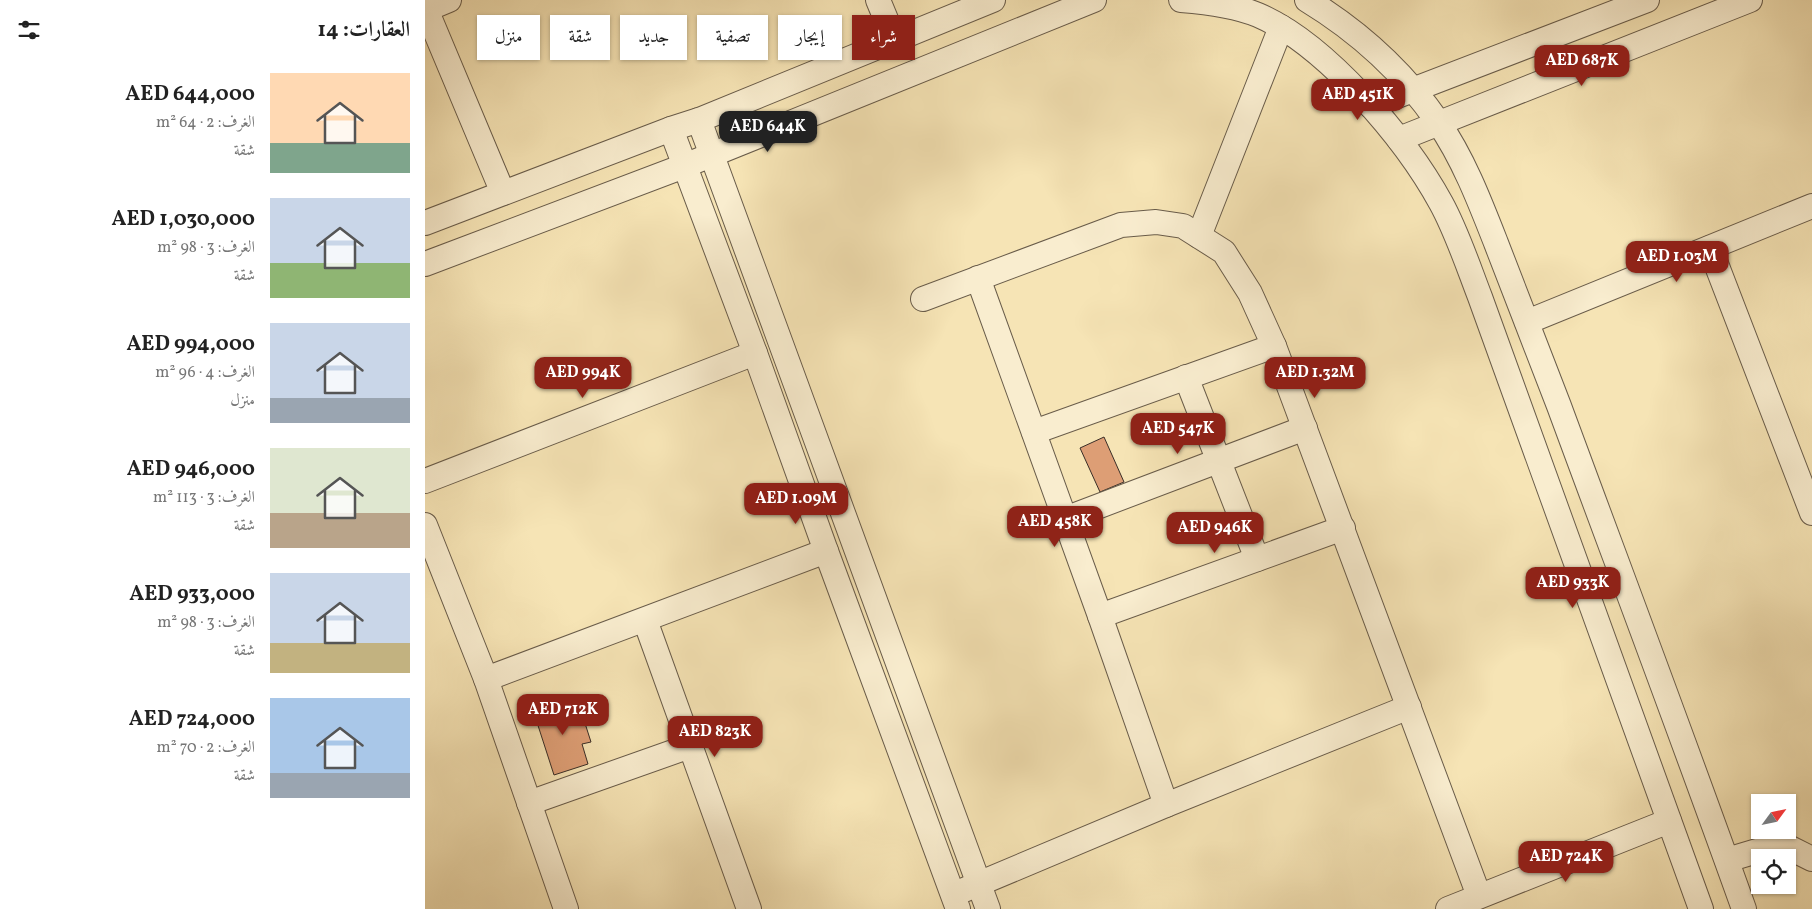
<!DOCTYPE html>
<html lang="ar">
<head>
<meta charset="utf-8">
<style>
  body { margin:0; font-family:Vollkorn,Amiri,serif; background:#f2f2f2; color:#222; direction:rtl; height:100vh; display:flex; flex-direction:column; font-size:19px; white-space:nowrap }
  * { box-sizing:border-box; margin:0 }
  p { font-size:16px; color:#767676 }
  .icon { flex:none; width:28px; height:28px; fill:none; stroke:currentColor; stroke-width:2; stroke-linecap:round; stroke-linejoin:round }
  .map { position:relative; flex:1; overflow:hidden; direction:ltr }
  .panel { display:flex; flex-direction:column; background:#fff; width:425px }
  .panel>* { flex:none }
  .banner { position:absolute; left:15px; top:15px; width:475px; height:45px; direction:rtl; display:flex; gap:10px }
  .needle { width:32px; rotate:57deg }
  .controls { position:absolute; left:1326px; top:794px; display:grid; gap:10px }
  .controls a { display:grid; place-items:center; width:45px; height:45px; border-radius:0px; background:#fff; box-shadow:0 1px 4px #0004; font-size:25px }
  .price { position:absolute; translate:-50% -42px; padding:0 11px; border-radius:10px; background:#8f2418; color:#fff; font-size:16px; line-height:32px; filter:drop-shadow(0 1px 2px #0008) }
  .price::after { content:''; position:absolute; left:50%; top:30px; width:15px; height:11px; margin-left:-8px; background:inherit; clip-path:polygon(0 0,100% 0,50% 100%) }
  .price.selected { background:#222; color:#fff }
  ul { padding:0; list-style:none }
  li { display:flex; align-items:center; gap:15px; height:125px; padding:0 15px }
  li span { display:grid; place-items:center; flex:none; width:140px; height:100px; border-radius:0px; color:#555 }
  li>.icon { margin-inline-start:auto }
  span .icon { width:60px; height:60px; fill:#fffc; stroke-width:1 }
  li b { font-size:21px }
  h2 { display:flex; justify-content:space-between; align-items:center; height:60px; padding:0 15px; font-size:21px }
  .tag { padding:0 18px; border-radius:0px; background:#fff; box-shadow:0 1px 4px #0004; font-size:18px; line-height:45px }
  .tag.selected { background:#8f2418; color:#fff }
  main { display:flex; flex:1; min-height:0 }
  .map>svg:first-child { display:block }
  .building { fill:#dd9e75; stroke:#3a2e27 }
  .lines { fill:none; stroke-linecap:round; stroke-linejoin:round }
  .minor-casing { stroke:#695c4a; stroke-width:26 }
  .minor { stroke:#f9edcf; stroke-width:24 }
</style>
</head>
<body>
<main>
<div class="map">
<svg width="1387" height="909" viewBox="0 0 1387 909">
  <rect width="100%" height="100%" fill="#f6e4b5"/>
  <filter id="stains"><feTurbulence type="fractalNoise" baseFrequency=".004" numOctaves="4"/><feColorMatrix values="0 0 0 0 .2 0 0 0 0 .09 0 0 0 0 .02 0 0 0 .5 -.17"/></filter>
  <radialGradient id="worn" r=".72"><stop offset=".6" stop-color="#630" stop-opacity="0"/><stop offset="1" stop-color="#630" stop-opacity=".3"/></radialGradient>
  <!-- building -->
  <g class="building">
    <path d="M679,437L699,482L675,492L655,448Z"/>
    <path d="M144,698L150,718L158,717L166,742L157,744L163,764L129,775L108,710Z"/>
  </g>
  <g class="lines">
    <!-- minor casing -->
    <g class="minor-casing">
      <g id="minor">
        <path d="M453,0L470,41"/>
        <path d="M756,0C781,2 809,5 833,15C901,44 981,139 1016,203C1032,232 1043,266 1055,297L1276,909"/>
        <path d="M882,0C933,31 979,73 1013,122C1038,158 1055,202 1071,243C1092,297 1113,352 1134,406C1196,574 1259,741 1319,909"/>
        <path d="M0,7L78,193"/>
        <path d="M0,10L24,0"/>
        <path d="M946,106L1222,0"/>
        <path d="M274,120L563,909"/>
        <path d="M246,129L330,353L401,551L533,909"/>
        <path d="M974,139L1325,0"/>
        <path d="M0,223L246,129L274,120L568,0"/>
        <path d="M774,236L856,27"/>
        <path d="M1285,248L1387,513"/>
        <path d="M0,264L259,166L669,0"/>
        <path d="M553,278L675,616L741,805"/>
        <path d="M498,299L696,225L731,222L758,226L799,252L825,293L849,346L1054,896"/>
        <path d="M1102,322L1387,206"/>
        <path d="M761,377L832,559"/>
        <path d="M609,432L849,346"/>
        <path d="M0,481L330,353"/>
        <path d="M640,519L880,428"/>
        <path d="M0,525L61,679L141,909"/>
        <path d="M675,616L918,528"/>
        <path d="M220,620L324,909"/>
        <path d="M61,679L401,551"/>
        <path d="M104,803L265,746"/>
        <path d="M1302,860L1342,848H1365L1387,859"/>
        <path d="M539,890L741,805L984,707"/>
        <path d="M1023,909L1244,821"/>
      </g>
    </g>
    <!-- minor -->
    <use href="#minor" class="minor"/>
  </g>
  <rect width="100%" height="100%" filter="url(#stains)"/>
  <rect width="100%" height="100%" fill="url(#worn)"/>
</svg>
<div class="controls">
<a><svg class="needle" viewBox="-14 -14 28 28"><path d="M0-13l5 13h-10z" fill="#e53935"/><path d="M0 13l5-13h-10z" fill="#767676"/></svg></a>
<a><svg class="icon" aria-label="locate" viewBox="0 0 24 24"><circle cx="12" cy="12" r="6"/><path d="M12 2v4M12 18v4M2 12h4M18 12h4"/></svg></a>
</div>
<b class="price" style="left:1157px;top:87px">AED 687K</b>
<b class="price" style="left:933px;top:121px">AED 451K</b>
<b class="price selected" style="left:343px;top:153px">AED 644K</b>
<b class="price" style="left:1252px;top:283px">AED 1.03M</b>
<b class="price" style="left:158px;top:399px">AED 994K</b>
<b class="price" style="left:890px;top:399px">AED 1.32M</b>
<b class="price" style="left:753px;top:455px">AED 547K</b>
<b class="price" style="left:371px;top:525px">AED 1.09M</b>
<b class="price" style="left:630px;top:548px">AED 458K</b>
<b class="price" style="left:790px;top:554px">AED 946K</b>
<b class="price" style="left:1148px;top:609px">AED 933K</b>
<b class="price" style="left:138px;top:736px">AED 712K</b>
<b class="price" style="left:290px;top:758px">AED 823K</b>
<b class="price" style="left:1141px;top:883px">AED 724K</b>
<div class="banner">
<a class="tag selected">شراء</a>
<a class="tag">إيجار</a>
<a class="tag">تصفية</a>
<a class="tag">جديد</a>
<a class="tag">شقة</a>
<a class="tag">منزل</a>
</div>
</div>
<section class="panel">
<h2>العقارات: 14<svg class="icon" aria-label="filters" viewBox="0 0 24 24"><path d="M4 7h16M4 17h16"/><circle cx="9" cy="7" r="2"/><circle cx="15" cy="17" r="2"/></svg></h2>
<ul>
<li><span style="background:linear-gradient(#ffd9b3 70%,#7fa58c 0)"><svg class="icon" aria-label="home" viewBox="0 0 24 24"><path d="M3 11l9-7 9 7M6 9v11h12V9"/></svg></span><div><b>AED 644,000</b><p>الغرف: 2 · 64 m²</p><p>شقة</p></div></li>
<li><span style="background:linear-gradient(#c9d6e8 65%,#8fb573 0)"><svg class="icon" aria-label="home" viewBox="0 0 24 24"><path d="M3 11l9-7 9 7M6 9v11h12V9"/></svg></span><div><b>AED 1,030,000</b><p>الغرف: 3 · 98 m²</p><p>شقة</p></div></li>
<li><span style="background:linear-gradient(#c9d6e8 75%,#9aa5b1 0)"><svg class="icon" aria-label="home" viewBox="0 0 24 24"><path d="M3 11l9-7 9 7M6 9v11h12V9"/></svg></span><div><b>AED 994,000</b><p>الغرف: 4 · 96 m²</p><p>منزل</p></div></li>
<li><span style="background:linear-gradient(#dfe7d0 65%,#b9a48a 0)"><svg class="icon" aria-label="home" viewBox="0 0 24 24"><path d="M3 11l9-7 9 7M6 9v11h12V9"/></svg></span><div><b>AED 946,000</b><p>الغرف: 3 · 113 m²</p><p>شقة</p></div></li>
<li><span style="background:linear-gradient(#c9d6e8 70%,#c2b280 0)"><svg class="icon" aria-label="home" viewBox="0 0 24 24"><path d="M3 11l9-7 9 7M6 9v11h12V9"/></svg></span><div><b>AED 933,000</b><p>الغرف: 3 · 98 m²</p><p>شقة</p></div></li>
<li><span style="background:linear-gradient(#a9c7e8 75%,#9aa5b1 0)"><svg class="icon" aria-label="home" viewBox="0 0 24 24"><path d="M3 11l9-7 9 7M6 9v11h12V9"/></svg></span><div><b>AED 724,000</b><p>الغرف: 2 · 70 m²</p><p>شقة</p></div></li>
</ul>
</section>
</main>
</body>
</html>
